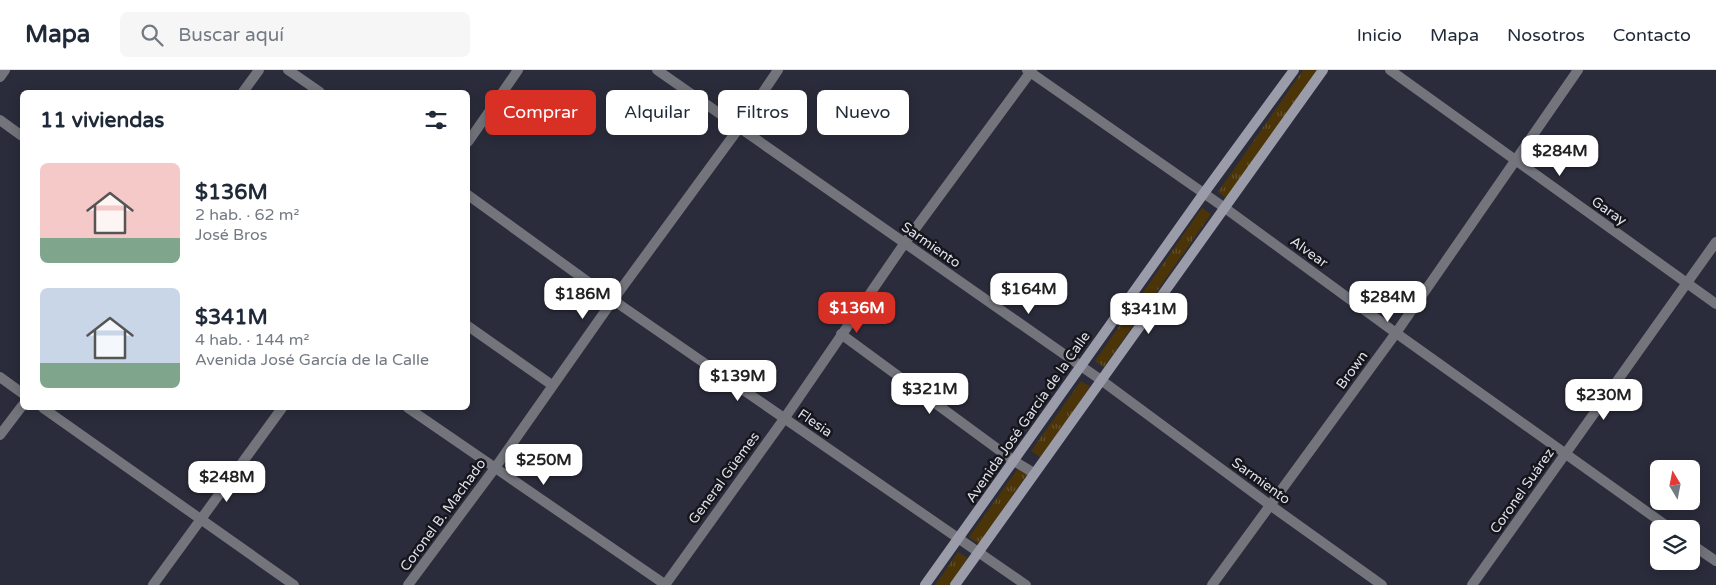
<!DOCTYPE html>
<html lang="es">
<head>
<meta charset="utf-8">
<style>
  body { margin:0; font-family:"Varela Round",sans-serif; background:#f6f6f7; color:#1f2937; height:100vh; display:flex; flex-direction:column; font-size:19px; white-space:nowrap }
  * { box-sizing:border-box; margin:0 }
  p { font-size:16px; color:#747a83 }
  .icon { flex:none; width:28px; height:28px; fill:none; stroke:currentColor; stroke-width:2; stroke-linecap:round; stroke-linejoin:round }
  .map { position:relative; flex:1; overflow:hidden }
  .sheet { position:absolute; left:20px; top:20px; width:450px; height:320px; display:flex; flex-direction:column; background:#fff; border-radius:8px; box-shadow:0 2px 12px #0003 }
  .sheet>* { flex:none }
  .hud { position:absolute; left:485px; top:20px; width:475px; height:45px; display:flex; gap:10px }
  .needle { width:32px; rotate:350deg }
  .controls { position:absolute; left:1650px; top:390px; display:grid; gap:10px }
  .controls a { display:grid; place-items:center; width:50px; height:50px; border-radius:8px; background:#fff; box-shadow:0 2px 12px #0003; font-size:25px }
  .price { position:absolute; translate:-50% -42px; padding:0 11px; border-radius:10px; background:#fff; color:#222; font-size:16px; line-height:32px; filter:drop-shadow(0 1px 2px #0008) }
  .price::after { content:''; position:absolute; left:50%; top:30px; width:15px; height:11px; margin-left:-8px; background:inherit; clip-path:polygon(0 0,100% 0,50% 100%) }
  .price.active { background:#d93025; color:#fff }
  ul { padding:0; list-style:none }
  li { display:flex; align-items:center; gap:15px; height:125px; padding:0 20px }
  li span { display:grid; place-items:center; flex:none; width:140px; height:100px; border-radius:8px; color:#555 }
  li>.icon { margin-inline-start:auto }
  span .icon { width:60px; height:60px; fill:#fffc; stroke-width:1 }
  li b { font-size:21px }
  h2 { display:flex; justify-content:space-between; align-items:center; height:60px; padding:0 20px; font-size:21px }
  .chip { padding:0 18px; border-radius:8px; background:#fff; box-shadow:0 2px 12px #0003; font-size:18px; line-height:45px }
  .chip.active { background:#d93025; color:#fff }
  header { display:flex; align-items:center; gap:30px; box-sizing:border-box; height:70px; padding:0 25px; background:#fff; border-bottom:1px solid #e0e1e3 }
  header strong { font-size:24px }
  nav { display:flex; gap:28px; margin-inline-start:auto; font-size:18px }
  .search { width:350px; height:45px; background:#f6f6f7; display:flex; align-items:center; gap:12px; box-sizing:border-box; padding:0 18px; border-radius:8px; color:#747a83; font-size:19px }
  .map>svg:first-child { display:block }
  .grass { fill:url(#grass-tufts) }
  .lines { fill:none; stroke-linecap:round; stroke-linejoin:round }
  .minor { stroke:#74747c; stroke-width:10 }
  .secondary { stroke:#9b9ca9; stroke-width:10 }
  .labels { text-anchor:middle; dominant-baseline:central; stroke-width:5; stroke-linejoin:round; paint-order:stroke }
  .street-label { font-size:14px; fill:#dedfe9; stroke:#15151c }
</style>
</head>
<body>
<header>
<strong>Mapa</strong>
<div class="search"><svg class="icon" aria-label="search" viewBox="0 0 24 24"><circle cx="10" cy="10" r="6"/><path d="M15 15l6 6"/></svg>Buscar aquí</div>
<nav><a>Inicio</a><a>Mapa</a><a>Nosotros</a><a>Contacto</a></nav>
</header>
<div class="map">
<svg width="1716" height="515" viewBox="0 0 1716 515">
  <defs>
    <pattern id="grass-tufts" width="24" height="20" patternUnits="userSpaceOnUse" patternTransform="scale(1.25)"><rect width="24" height="20" fill="#4a3408"/><path d="M3 7l-1-3M5 7V3M7 7l1-3M15 17l-1-3M17 17v-4M19 17l1-3" fill="none" stroke="#64512c"/></pattern>
  </defs>
  <rect width="100%" height="100%" fill="#2b2c3b"/>
  <!-- grass -->
  <g class="grass">
    <path d="M1303,0H1317L1227,129L1218,122Z"/>
    <path d="M1202,138L1211,144L1104,297L1095,291Z"/>
    <path d="M1081,311L1090,317L1041,388L1031,381Z"/>
    <path d="M1019,397L1028,403L979,474L969,467Z"/>
    <path d="M958,482L968,488L949,515H935Z"/>
  </g>
  <g class="lines">
    <!-- minor -->
    <g class="minor">
      <path d="M288,0L320,22"/>
      <path d="M657,0L1101,310L1270,435L1382,515"/>
      <path d="M1027,0L1225,138L1396,263L1671,459"/>
      <path d="M1390,0L1716,234"/>
      <path d="M0,7L5,0"/>
      <path d="M243,22L259,0"/>
      <path d="M0,50L22,66"/>
      <path d="M468,72L518,0"/>
      <path d="M468,125L613,230L1026,515"/>
      <path d="M468,256L552,315"/>
      <path d="M841,264L1014,391L1034,403"/>
      <path d="M0,307L22,323"/>
      <path d="M43,338L294,515"/>
      <path d="M408,338L666,515"/>
      <path d="M0,365L22,336"/>
      <path d="M1691,474L1716,491"/>
      <path d="M153,515L282,338"/>
      <path d="M408,515L495,398L613,230L739,58L778,0"/>
      <path d="M665,515L784,349L904,174L1032,0"/>
      <path d="M1212,515L1396,263L1578,0"/>
      <path d="M1472,515L1716,172"/>
    </g>
    <!-- secondary -->
    <g class="secondary">
      <path d="M925,515L1204,123L1294,0"/>
      <path d="M955,515L1323,0"/>
    </g>
  </g>
  <g class="labels">
    <!-- street labels -->
    <g class="street-label">
      <text transform="translate(1609 141) rotate(35)">Garay</text>
      <text transform="translate(931 175) rotate(35)">Sarmiento</text>
      <text transform="translate(1309 182) rotate(36)">Alvear</text>
      <text transform="translate(1352 300) rotate(-54)">Brown</text>
      <text transform="translate(1028 347) rotate(-55)">Avenida José García de la Calle</text>
      <text transform="translate(815 353) rotate(34)">Flesia</text>
      <text transform="translate(724 408) rotate(-54)">General Güemes</text>
      <text transform="translate(1261 411) rotate(36)">Sarmiento</text>
      <text transform="translate(1522 421) rotate(-55)">Coronel Suárez</text>
      <text transform="translate(443 445) rotate(-54)">Coronel B. Machado</text>
    </g>
  </g>
</svg>
<div class="controls">
<a><svg class="needle" viewBox="-14 -14 28 28"><path d="M0-13l5 13h-10z" fill="#e53935"/><path d="M0 13l5-13h-10z" fill="#747a83"/></svg></a>
<a><svg class="icon" aria-label="layers" viewBox="0 0 24 24"><path d="M12 4l9 5-9 5-9-5zM3 14l9 5 9-5"/></svg></a>
</div>
<b class="price" style="left:1560px;top:107px">$284M</b>
<b class="price" style="left:1029px;top:245px">$164M</b>
<b class="price" style="left:583px;top:250px">$186M</b>
<b class="price" style="left:1388px;top:253px">$284M</b>
<b class="price active" style="left:857px;top:264px">$136M</b>
<b class="price" style="left:1149px;top:265px">$341M</b>
<b class="price" style="left:738px;top:332px">$139M</b>
<b class="price" style="left:930px;top:345px">$321M</b>
<b class="price" style="left:1604px;top:351px">$230M</b>
<b class="price" style="left:544px;top:416px">$250M</b>
<b class="price" style="left:227px;top:433px">$248M</b>
<div class="hud">
<a class="chip active">Comprar</a>
<a class="chip">Alquilar</a>
<a class="chip">Filtros</a>
<a class="chip">Nuevo</a>
</div>
<section class="sheet">
<h2>11 viviendas<svg class="icon" aria-label="filters" viewBox="0 0 24 24"><path d="M4 7h16M4 17h16"/><circle cx="9" cy="7" r="2"/><circle cx="15" cy="17" r="2"/></svg></h2>
<ul>
<li><span style="background:linear-gradient(#f6c9c9 75%,#7fa58c 0)"><svg class="icon" aria-label="home" viewBox="0 0 24 24"><path d="M3 11l9-7 9 7M6 9v11h12V9"/></svg></span><div><b>$136M</b><p>2 hab. · 62 m²</p><p>José Bros</p></div></li>
<li><span style="background:linear-gradient(#c9d6e8 75%,#7fa58c 0)"><svg class="icon" aria-label="home" viewBox="0 0 24 24"><path d="M3 11l9-7 9 7M6 9v11h12V9"/></svg></span><div><b>$341M</b><p>4 hab. · 144 m²</p><p>Avenida José García de la Calle</p></div></li>
</ul>
</section>
</div>
</body>
</html>
